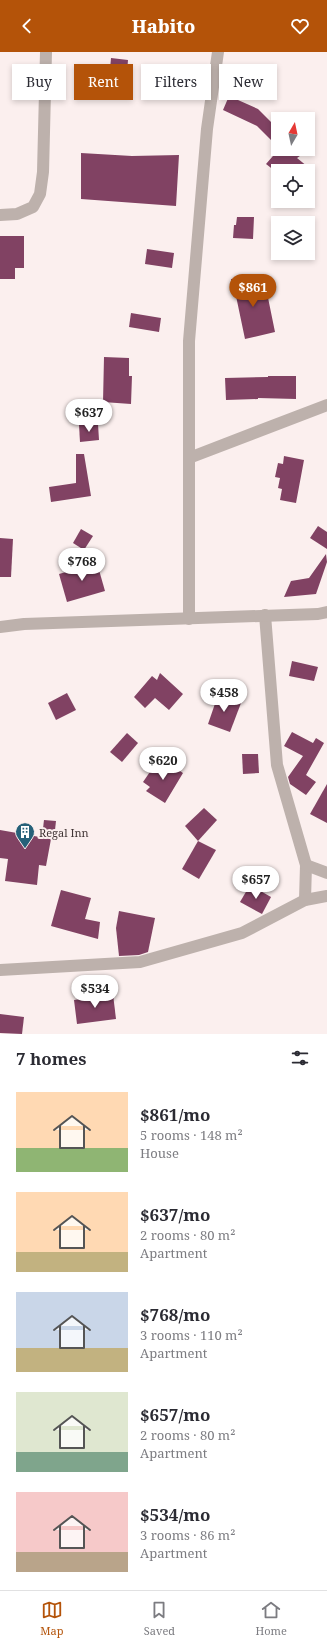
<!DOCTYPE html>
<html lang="en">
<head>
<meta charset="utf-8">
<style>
  body { margin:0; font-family:"Noto Serif",serif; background:#f2f2f3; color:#2b2b33; height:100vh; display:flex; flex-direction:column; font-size:15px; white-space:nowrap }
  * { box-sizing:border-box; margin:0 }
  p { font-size:13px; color:#7c7c81 }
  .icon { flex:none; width:22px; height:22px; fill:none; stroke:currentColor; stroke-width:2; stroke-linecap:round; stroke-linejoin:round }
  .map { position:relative; height:982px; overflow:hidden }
  .sheet { display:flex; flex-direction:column; background:#fff; flex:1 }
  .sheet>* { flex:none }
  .guide { position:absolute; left:12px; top:12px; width:303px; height:36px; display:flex; gap:8px }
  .needle { width:26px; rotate:9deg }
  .tools { position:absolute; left:271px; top:60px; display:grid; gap:8px }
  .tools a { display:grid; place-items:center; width:44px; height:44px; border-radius:0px; background:#fff; box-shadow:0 2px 6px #0003; font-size:20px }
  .price { position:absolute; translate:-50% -34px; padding:0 9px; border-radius:14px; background:#fff; color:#222; font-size:13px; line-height:26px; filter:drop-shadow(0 1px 2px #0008) }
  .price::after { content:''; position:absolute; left:50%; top:24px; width:12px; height:9px; margin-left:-6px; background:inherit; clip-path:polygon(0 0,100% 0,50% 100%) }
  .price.active { background:#b45309; color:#fff }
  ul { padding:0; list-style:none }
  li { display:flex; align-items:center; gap:12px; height:100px; padding:0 16px }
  li span { display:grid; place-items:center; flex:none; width:112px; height:80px; border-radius:0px; color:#555 }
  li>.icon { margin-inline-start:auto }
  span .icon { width:48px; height:48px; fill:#fffc; stroke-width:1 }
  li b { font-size:17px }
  h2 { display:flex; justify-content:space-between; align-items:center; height:48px; padding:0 16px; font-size:17px }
  .tag { padding:0 14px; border-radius:0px; background:#fff; box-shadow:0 2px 6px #0003; font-size:14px; line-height:36px }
  .tag.active { background:#b45309; color:#fff }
  header { display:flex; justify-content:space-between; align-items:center; height:52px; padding:0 16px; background:#b45309; color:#fff; font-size:18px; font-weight:800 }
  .dock { display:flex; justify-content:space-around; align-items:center; height:56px; border-top:1px solid #e1e1e2; background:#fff; font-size:11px; color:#7c7c81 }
  .dock a { display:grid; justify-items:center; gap:2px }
  .dock .active { color:#b45309 }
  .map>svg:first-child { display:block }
  .building { fill:#814263 }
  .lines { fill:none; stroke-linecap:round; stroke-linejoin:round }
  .street { stroke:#bdb1ac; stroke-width:12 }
  .labels { text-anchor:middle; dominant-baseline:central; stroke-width:4; stroke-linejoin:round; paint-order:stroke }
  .poi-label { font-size:11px; fill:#413535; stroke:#fbefee; text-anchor:start }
</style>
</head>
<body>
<header><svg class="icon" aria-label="back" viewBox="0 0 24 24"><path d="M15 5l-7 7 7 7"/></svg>Habito<svg class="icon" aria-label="heart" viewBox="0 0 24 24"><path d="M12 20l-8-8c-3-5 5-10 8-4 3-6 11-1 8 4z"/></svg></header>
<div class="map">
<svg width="327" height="982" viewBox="0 0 327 982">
  <rect width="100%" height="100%" fill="#fbefee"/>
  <!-- building -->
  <g class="building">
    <path d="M111,6L128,8L125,46L104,44L106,29H109Z"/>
    <path d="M229,44L258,57L278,77V95L257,74L223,58Z"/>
    <path d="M279,97H310L297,106L313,119H275L266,112Z"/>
    <path d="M81,101L132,104L179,103L176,154L81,147Z"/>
    <path d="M237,165H254L253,187L233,186L234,173H236Z"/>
    <path d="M0,184H24V216H15V227H0Z"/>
    <path d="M147,197L174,201L172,216L145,212Z"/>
    <path d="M250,226L251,234L265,231L275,280L245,287L236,244H233L231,227Z"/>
    <path d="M131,261L161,266L159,280L129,275Z"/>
    <path d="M104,305L129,306V324H132L131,352L103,350Z"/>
    <path d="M268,324H296V347L258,346V347L226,348L225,326L268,325Z"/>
    <path d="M98,372L99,388L80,390L79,373Z"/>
    <path d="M76,402H84L91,444L51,450L49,435L76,431Z"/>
    <path d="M284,404L304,408L296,451L280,448L282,437L278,436L280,426L275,425L278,411L283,412Z"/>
    <path d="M318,474L327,480V497L310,486Z"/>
    <path d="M81,477L93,484L84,498L73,491Z"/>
    <path d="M0,486L13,487L11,525H0Z"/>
    <path d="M326,502L327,510L316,542L284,545L291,529L309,526Z"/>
    <path d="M97,511L105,539L67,550L59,522Z"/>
    <path d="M292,609L318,615L314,629L289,624Z"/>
    <path d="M160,621L183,642L169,658L155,646L145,656L134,645L152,624L157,628Z"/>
    <path d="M67,641L76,658L56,668L48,651Z"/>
    <path d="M218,643L241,651L230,680L208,672Z"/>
    <path d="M292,680L313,691L316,686L324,691L306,723L316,730L306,743L290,732L288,725L303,704L284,694Z"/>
    <path d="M127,681L138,691L122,710L110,700Z"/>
    <path d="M242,702H258L259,721L243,722Z"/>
    <path d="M165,709L183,721L165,751L146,739L150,735L143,730L154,714L159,717Z"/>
    <path d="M327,732V771L310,762Z"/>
    <path d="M204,756L217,768L198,789L185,774Z"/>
    <path d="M44,768L56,769L54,787L42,785Z"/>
    <path d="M0,778L51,787L46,814L39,813L37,833L5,829L8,807L0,806Z"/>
    <path d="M198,789L216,798L199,827L182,817Z"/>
    <path d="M250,833L271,845L262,862L240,850Z"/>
    <path d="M61,838L91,846L85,867L100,870L98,887L51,874Z"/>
    <path d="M119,859L155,866L148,900L139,903L119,904L116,876Z"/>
    <path d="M113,942L116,967L77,972L74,948Z"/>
    <path d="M0,962L24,965L22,982L0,981Z"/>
  </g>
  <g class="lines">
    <!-- street -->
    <g class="street">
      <path d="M0,163L17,162L33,155L40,142L43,120L46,0"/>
      <path d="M189,406L327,353"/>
      <path d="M265,563L277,713L306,813L305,848"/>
      <path d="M189,567V289L207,77L218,0"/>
      <path d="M0,575L24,572L318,562L327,560"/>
      <path d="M306,813L327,821"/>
      <path d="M0,918L140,910L242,881L305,848L327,844"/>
    </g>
  </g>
  <!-- icons -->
  <defs>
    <g id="building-pin" transform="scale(1)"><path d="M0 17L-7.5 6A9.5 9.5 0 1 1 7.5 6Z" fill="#266179" stroke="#fbefee"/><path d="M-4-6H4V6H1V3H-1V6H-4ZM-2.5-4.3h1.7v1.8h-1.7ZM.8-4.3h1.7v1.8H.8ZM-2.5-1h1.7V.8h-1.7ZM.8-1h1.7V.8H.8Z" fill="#fff"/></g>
  </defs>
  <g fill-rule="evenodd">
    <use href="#building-pin" x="25" y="780"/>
  </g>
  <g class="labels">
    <!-- poi labels -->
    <g class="poi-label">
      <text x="39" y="780">Regal Inn</text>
    </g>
  </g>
</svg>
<div class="tools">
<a><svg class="needle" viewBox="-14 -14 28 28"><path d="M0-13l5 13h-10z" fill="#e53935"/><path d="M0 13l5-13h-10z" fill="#7c7c81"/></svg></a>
<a><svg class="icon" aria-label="locate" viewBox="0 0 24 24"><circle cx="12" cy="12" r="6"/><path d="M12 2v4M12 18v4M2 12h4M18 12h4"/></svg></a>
<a><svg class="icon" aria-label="layers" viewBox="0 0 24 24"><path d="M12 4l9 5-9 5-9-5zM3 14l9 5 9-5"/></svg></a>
</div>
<b class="price active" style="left:253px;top:256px">$861</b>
<b class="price" style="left:89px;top:381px">$637</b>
<b class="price" style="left:82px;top:530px">$768</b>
<b class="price" style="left:224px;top:661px">$458</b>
<b class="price" style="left:163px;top:729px">$620</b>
<b class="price" style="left:256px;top:848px">$657</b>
<b class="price" style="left:95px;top:957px">$534</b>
<div class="guide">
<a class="tag">Buy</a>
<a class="tag active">Rent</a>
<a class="tag">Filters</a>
<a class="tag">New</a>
</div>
</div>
<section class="sheet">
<h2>7 homes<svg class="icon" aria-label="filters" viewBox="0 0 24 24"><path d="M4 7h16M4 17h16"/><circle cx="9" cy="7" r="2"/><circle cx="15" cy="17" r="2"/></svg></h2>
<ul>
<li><span style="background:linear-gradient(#ffd9b3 70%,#8fb573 0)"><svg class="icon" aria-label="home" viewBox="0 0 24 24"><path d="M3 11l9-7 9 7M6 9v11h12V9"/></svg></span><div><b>$861/mo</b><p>5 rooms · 148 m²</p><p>House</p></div></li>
<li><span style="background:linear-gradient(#ffd9b3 75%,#c2b280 0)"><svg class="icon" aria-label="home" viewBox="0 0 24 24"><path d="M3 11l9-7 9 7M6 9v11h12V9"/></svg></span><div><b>$637/mo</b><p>2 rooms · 80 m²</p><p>Apartment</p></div></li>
<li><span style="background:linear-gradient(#c9d6e8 70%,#c2b280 0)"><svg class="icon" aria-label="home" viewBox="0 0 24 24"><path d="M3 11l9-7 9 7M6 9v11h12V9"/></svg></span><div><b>$768/mo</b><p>3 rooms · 110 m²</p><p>Apartment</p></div></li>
<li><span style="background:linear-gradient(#dfe7d0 75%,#7fa58c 0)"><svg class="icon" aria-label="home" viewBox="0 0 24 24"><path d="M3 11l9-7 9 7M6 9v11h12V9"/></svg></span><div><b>$657/mo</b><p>2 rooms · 80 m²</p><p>Apartment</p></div></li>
<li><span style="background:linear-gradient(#f6c9c9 75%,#b9a48a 0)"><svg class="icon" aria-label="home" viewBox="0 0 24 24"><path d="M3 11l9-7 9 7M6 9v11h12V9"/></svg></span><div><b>$534/mo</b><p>3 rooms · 86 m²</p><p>Apartment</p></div></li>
</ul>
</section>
<nav class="dock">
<a class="active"><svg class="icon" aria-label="map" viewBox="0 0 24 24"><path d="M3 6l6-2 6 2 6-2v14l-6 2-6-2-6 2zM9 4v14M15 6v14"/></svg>Map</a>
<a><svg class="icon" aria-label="saved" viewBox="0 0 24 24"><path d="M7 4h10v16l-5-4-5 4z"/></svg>Saved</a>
<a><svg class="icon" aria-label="home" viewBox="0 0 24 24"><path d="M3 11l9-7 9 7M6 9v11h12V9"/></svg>Home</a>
</nav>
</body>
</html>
